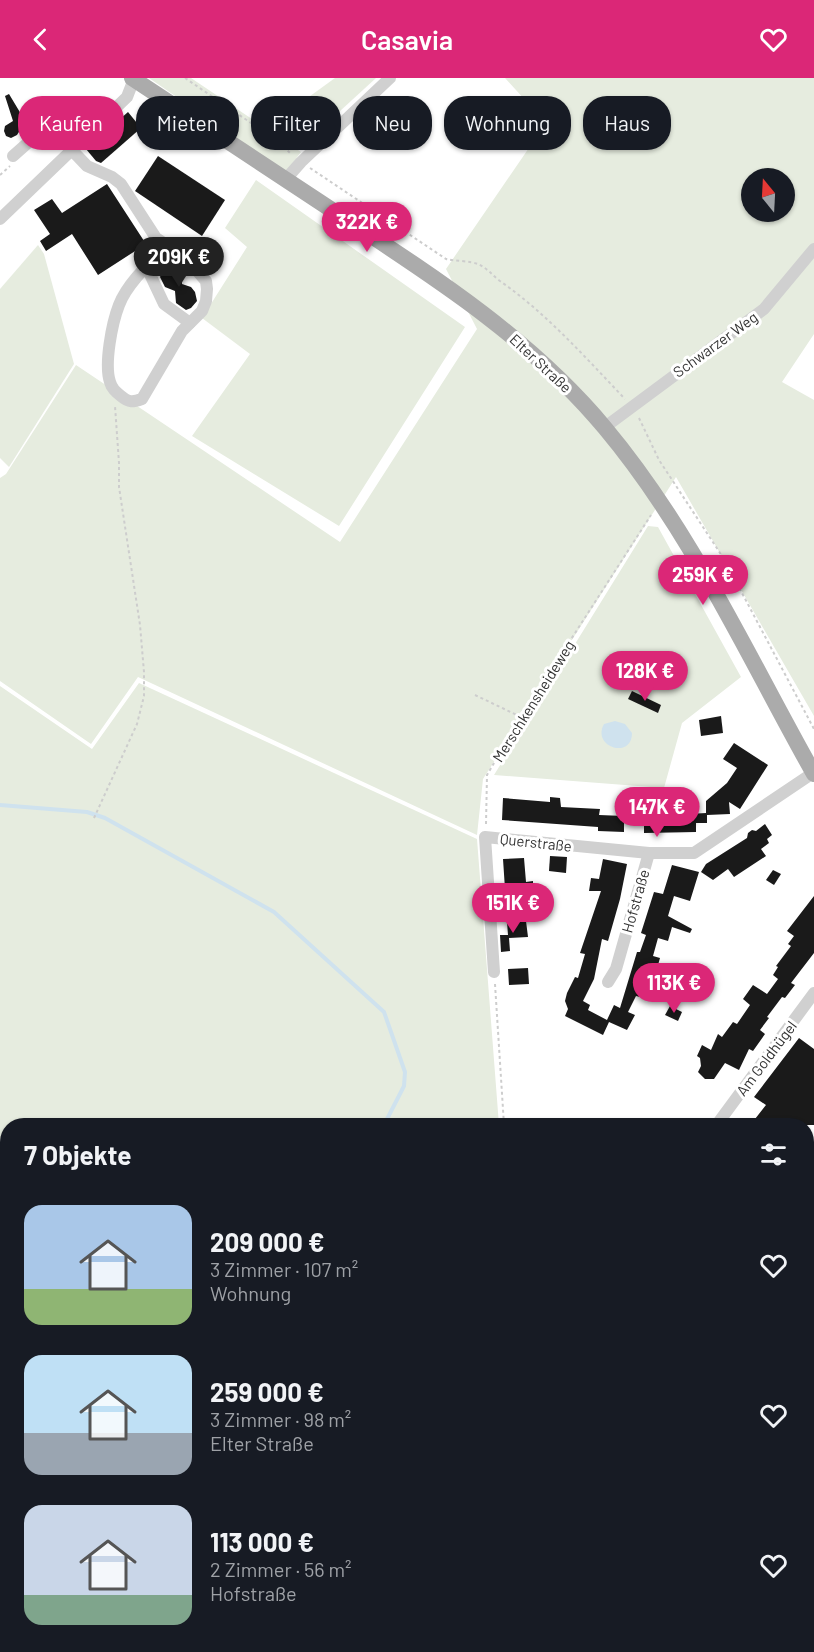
<!DOCTYPE html>
<html lang="de">
<head>
<meta charset="utf-8">
<style>
  body { margin:0; font-family:Barlow,sans-serif; background:#20242c; color:#f1f3f6; height:100vh; display:flex; flex-direction:column; font-size:22px; white-space:nowrap }
  * { box-sizing:border-box; margin:0 }
  p { font-size:20px; color:#9ea1a6 }
  .icon { flex:none; width:33px; height:33px; fill:none; stroke:currentColor; stroke-width:2; stroke-linecap:round; stroke-linejoin:round }
  .map { position:relative; flex:1; overflow:hidden }
  .side { position:absolute; left:0px; top:1040px; width:814px; height:536px; display:flex; flex-direction:column; background:#171b24; border-radius:24px 24px 0 0; box-shadow:0 2px 4px #0004 }
  .side>* { flex:none }
  .guide { position:absolute; left:18px; top:18px; width:778px; height:54px; display:flex; gap:12px }
  .needle { width:39px; rotate:342deg }
  .fabs { position:absolute; left:741px; top:90px; display:grid; gap:12px }
  .fabs a { display:grid; place-items:center; width:54px; height:54px; border-radius:50%; background:#171b24; box-shadow:0 2px 4px #0004; font-size:30px }
  .price { position:absolute; translate:-50% -51px; padding:0 14px; border-radius:21px; background:#db2777; color:#fff; font-size:20px; line-height:39px; filter:drop-shadow(0 2px 3px #0008) }
  .price::after { content:''; position:absolute; left:50%; top:36px; width:18px; height:14px; margin-left:-9px; background:inherit; clip-path:polygon(0 0,100% 0,50% 100%) }
  .price.on { background:#222; color:#fff }
  ul { padding:0; list-style:none }
  li { display:flex; align-items:center; gap:18px; height:150px; padding:0 24px }
  li span { display:grid; place-items:center; flex:none; width:168px; height:120px; border-radius:18px; color:#555 }
  li>.icon { margin-inline-start:auto }
  span .icon { width:72px; height:72px; fill:#fffc; stroke-width:1 }
  li b { font-size:26px }
  h2 { display:flex; justify-content:space-between; align-items:center; height:72px; padding:0 24px; font-size:26px }
  .pill { padding:0 21px; border-radius:24px; background:#171b24; box-shadow:0 2px 4px #0004; font-size:21px; line-height:54px }
  .pill.on { background:#db2777; color:#fff }
  header { display:flex; justify-content:space-between; align-items:center; height:78px; padding:0 24px; background:#db2777; color:#fff; font-size:27px; font-weight:600 }
  .map>svg:first-child { display:block }
  .green { fill:#e6ecdf; fill-rule:evenodd }
  .water { fill:#cfe2ee }
  .lines { fill:none; stroke-linecap:round; stroke-linejoin:round }
  .stream { stroke:#cfe2ee; stroke-width:4 }
  .building { fill:#1a1a1a }
  .path { stroke:#cdcdcd; stroke-width:2; stroke-dasharray:3 3; stroke-linecap:butt }
  .minor { stroke:#d0d0d0; stroke-width:12 }
  .major { stroke:#ababab; stroke-width:16 }
  .labels { text-anchor:middle; dominant-baseline:central; stroke-width:6; stroke-linejoin:round; paint-order:stroke }
  .street-label { font-size:15px; fill:#333; stroke:#fff }
</style>
</head>
<body>
<header><svg class="icon" aria-label="back" viewBox="0 0 24 24"><path d="M15 5l-7 7 7 7"/></svg>Casavia<svg class="icon" aria-label="heart" viewBox="0 0 24 24"><path d="M12 20l-8-8c-3-5 5-10 8-4 3-6 11-1 8 4z"/></svg></header>
<div class="map">
<svg width="814" height="1574" viewBox="0 0 814 1574">
  <rect width="100%" height="100%" fill="#fff"/>
  <!-- green -->
  <g class="green">
    <path d="M149,0H191L301,74L286,94Z"/>
    <path d="M335,0H376L303,67L273,45Z"/>
    <path d="M505,0H814V256L782,304L814,322V638L676,399L483,701L477,757L138,599L91,666L0,603V400L6,396L76,287L340,464L477,251L446,191L546,45ZM752,100H784V134H752Z"/>
    <path d="M256,102L465,249L339,448L192,358L250,276L202,240L247,169L225,150Z"/>
    <path d="M38,167L44,176L74,286L9,389L0,380V211Z"/>
    <path d="M648,448L658,449L741,599L682,645L664,710L494,697Z"/>
    <path d="M139,605L477,761L499,1047H8L7,1200L0,1195V608L92,671Z"/>
    <path d="M807,1118L814,1123V1408L807,1401Z"/>
    <path d="M807,1404L814,1411V1454L807,1451Z"/>
    <path d="M807,1453L814,1456V1574H811L810,1530L807,1528Z"/>
    <path d="M400,1568H446L438,1574H403Z"/>
    <path d="M651,1568H804V1574H654Z"/>
  </g>
  <!-- water -->
  <g class="water">
    <path d="M615,643L625,646L632,655C632,682 591,669 604,646Z"/>
    <path d="M0,1203L7,1208V1302L0,1298Z"/>
    <path d="M308,1568H388L390,1574H313Z"/>
  </g>
  <g class="lines">
    <!-- stream -->
    <path class="stream" d="M0,727L87,734L105,740L274,834L384,934L405,994L404,1008L384,1047"/>
  </g>
  <!-- building -->
  <g class="building">
    <path d="M9,16L21,36L31,35L36,43L33,49H22L17,57L11,60L6,58L4,53L5,48L13,43L5,18Z"/>
    <path d="M128,34L141,50L101,85L96,83L86,71Z"/>
    <path d="M158,78L225,122L202,158L135,113Z"/>
    <path d="M107,106L146,166L98,197L72,156L46,173L40,163L50,156L34,132L52,121L62,135Z"/>
    <path d="M168,189L179,190L182,196V206L191,209L195,214L197,223L191,230L186,232L176,225L175,213L165,209L160,199L162,194Z"/>
    <path d="M632,613L661,627L658,635L628,621Z"/>
    <path d="M721,638L723,655L701,658L699,642Z"/>
    <path d="M734,665L768,687L740,731L729,724L730,736L707,737V745H696V754L644,755V744L624,743V754L598,753V749L502,742L503,720L550,724V719L560,720L561,729L600,731L599,737L624,738V729L645,731V728L665,729V733H672V737L706,735V723L727,705L737,690L723,681Z"/>
    <path d="M765,746L772,757L767,761L769,765L761,771L766,778L734,799L728,791L713,802L701,794L706,786L747,760L748,755L752,752L756,753Z"/>
    <path d="M550,778L567,779L566,795L549,793Z"/>
    <path d="M524,780L526,804L533,803V816L520,817V810L505,811L503,781Z"/>
    <path d="M603,781L627,786L620,821L608,863L602,861L594,901L583,923L590,927L588,932L607,942L614,927L620,930L637,874H640L646,857L641,855L654,814L663,816L672,787L699,794L690,823L674,818L668,838L692,851L690,855L672,849L668,863L658,860L653,878L660,880L656,894L663,897L656,916L646,912L644,920L636,918L628,934L635,937L627,952L609,944L603,957L565,938L568,931L565,923L567,915L575,899L578,900L585,876L580,875L601,813H589L591,800L599,801Z"/>
    <path d="M773,792L781,796L774,807L766,802Z"/>
    <path d="M814,818V875L791,905L795,907L785,920L782,919L767,939L769,940L760,952L765,956L753,973L749,971L739,992L725,985L714,1001H705L698,994L701,988L700,980L697,978L702,967L711,972L718,956L722,959L733,944L737,946L750,927L743,921L753,907L767,916L778,901L773,897L778,889L776,888L791,868L788,866L794,858L787,853Z"/>
    <path d="M526,843L528,859L509,860L510,873L501,874L500,857H508L507,844Z"/>
    <path d="M528,890L529,906L509,907L508,891Z"/>
    <path d="M670,928L682,934L678,943L665,937Z"/>
    <path d="M799,960L814,971V1047H763L755,1041L766,1027L754,1019Z"/>
  </g>
  <g class="lines">
    <!-- path -->
    <g class="path">
      <path d="M185,0L279,64L291,76"/>
      <path d="M310,90L446,181C455,183 470,183 478,186C487,190 492,197 500,203C547,236 585,279 625,321"/>
      <path d="M0,97L10,88"/>
      <path d="M639,340L659,382L724,481L814,651"/>
      <path d="M475,617L521,639"/>
      <path d="M94,740L137,646L144,618V594L140,547L119,409V385L115,328"/>
      <path d="M486,746L487,697L521,639L651,437"/>
      <path d="M495,906L504,1047"/>
      <path d="M0,1313L8,1318"/>
      <path d="M285,1568L287,1574"/>
      <path d="M648,1568L651,1574"/>
    </g>
    <!-- minor -->
    <g class="minor">
      <path d="M13,78L48,47L87,88L112,99L121,106L156,160L186,180L206,203L207,211L206,223L202,233L182,253L142,321C133,324 129,325 121,318C116,314 112,311 110,304C104,286 112,245 119,227C128,204 151,184 168,167"/>
      <path d="M286,101L301,84L390,0"/>
      <path d="M0,141L127,19L134,1"/>
      <path d="M147,190L164,226L190,245"/>
      <path d="M605,349L764,231L814,171"/>
      <path d="M494,894L485,759L649,775H694L813,695"/>
      <path d="M608,904L616,891L649,775"/>
      <path d="M721,1047L718,1045L814,915"/>
      <path d="M807,1111L814,1117"/>
    </g>
    <!-- major -->
    <path class="major" d="M132,0C202,46 272,92 341,138C436,200 532,262 605,350C692,454 748,579 814,696"/>
  </g>
  <g class="labels">
    <!-- street labels -->
    <g class="street-label">
      <text transform="translate(715 266) rotate(-36)">Schwarzer Weg</text>
      <text transform="translate(541 285) rotate(43)">Elter Straße</text>
      <text transform="translate(533 623) rotate(-58)">Merschkensheideweg</text>
      <text transform="translate(536 764) rotate(6)">Querstraße</text>
      <text transform="translate(635 823) rotate(-74)">Hofstraße</text>
      <text transform="translate(766 980) rotate(-53)">Am Goldhügel</text>
    </g>
  </g>
</svg>
<div class="fabs">
<a><svg class="needle" viewBox="-14 -14 28 28"><path d="M0-13l5 13h-10z" fill="#e53935"/><path d="M0 13l5-13h-10z" fill="#9ea1a6"/></svg></a>
</div>
<b class="price" style="left:367px;top:175px">322K €</b>
<b class="price on" style="left:179px;top:210px">209K €</b>
<b class="price" style="left:703px;top:528px">259K €</b>
<b class="price" style="left:645px;top:624px">128K €</b>
<b class="price" style="left:657px;top:760px">147K €</b>
<b class="price" style="left:513px;top:856px">151K €</b>
<b class="price" style="left:674px;top:936px">113K €</b>
<div class="guide">
<a class="pill on">Kaufen</a>
<a class="pill">Mieten</a>
<a class="pill">Filter</a>
<a class="pill">Neu</a>
<a class="pill">Wohnung</a>
<a class="pill">Haus</a>
</div>
<section class="side">
<h2>7 Objekte<svg class="icon" aria-label="filters" viewBox="0 0 24 24"><path d="M4 7h16M4 17h16"/><circle cx="9" cy="7" r="2"/><circle cx="15" cy="17" r="2"/></svg></h2>
<ul>
<li><span style="background:linear-gradient(#a9c7e8 70%,#8fb573 0)"><svg class="icon" aria-label="home" viewBox="0 0 24 24"><path d="M3 11l9-7 9 7M6 9v11h12V9"/></svg></span><div><b>209 000 €</b><p>3 Zimmer · 107 m²</p><p>Wohnung</p></div><svg class="icon" aria-label="heart" viewBox="0 0 24 24"><path d="M12 20l-8-8c-3-5 5-10 8-4 3-6 11-1 8 4z"/></svg></li>
<li><span style="background:linear-gradient(#bfe0f5 65%,#9aa5b1 0)"><svg class="icon" aria-label="home" viewBox="0 0 24 24"><path d="M3 11l9-7 9 7M6 9v11h12V9"/></svg></span><div><b>259 000 €</b><p>3 Zimmer · 98 m²</p><p>Elter Straße</p></div><svg class="icon" aria-label="heart" viewBox="0 0 24 24"><path d="M12 20l-8-8c-3-5 5-10 8-4 3-6 11-1 8 4z"/></svg></li>
<li><span style="background:linear-gradient(#c9d6e8 75%,#7fa58c 0)"><svg class="icon" aria-label="home" viewBox="0 0 24 24"><path d="M3 11l9-7 9 7M6 9v11h12V9"/></svg></span><div><b>113 000 €</b><p>2 Zimmer · 56 m²</p><p>Hofstraße</p></div><svg class="icon" aria-label="heart" viewBox="0 0 24 24"><path d="M12 20l-8-8c-3-5 5-10 8-4 3-6 11-1 8 4z"/></svg></li>
</ul>
</section>
</div>
</body>
</html>
